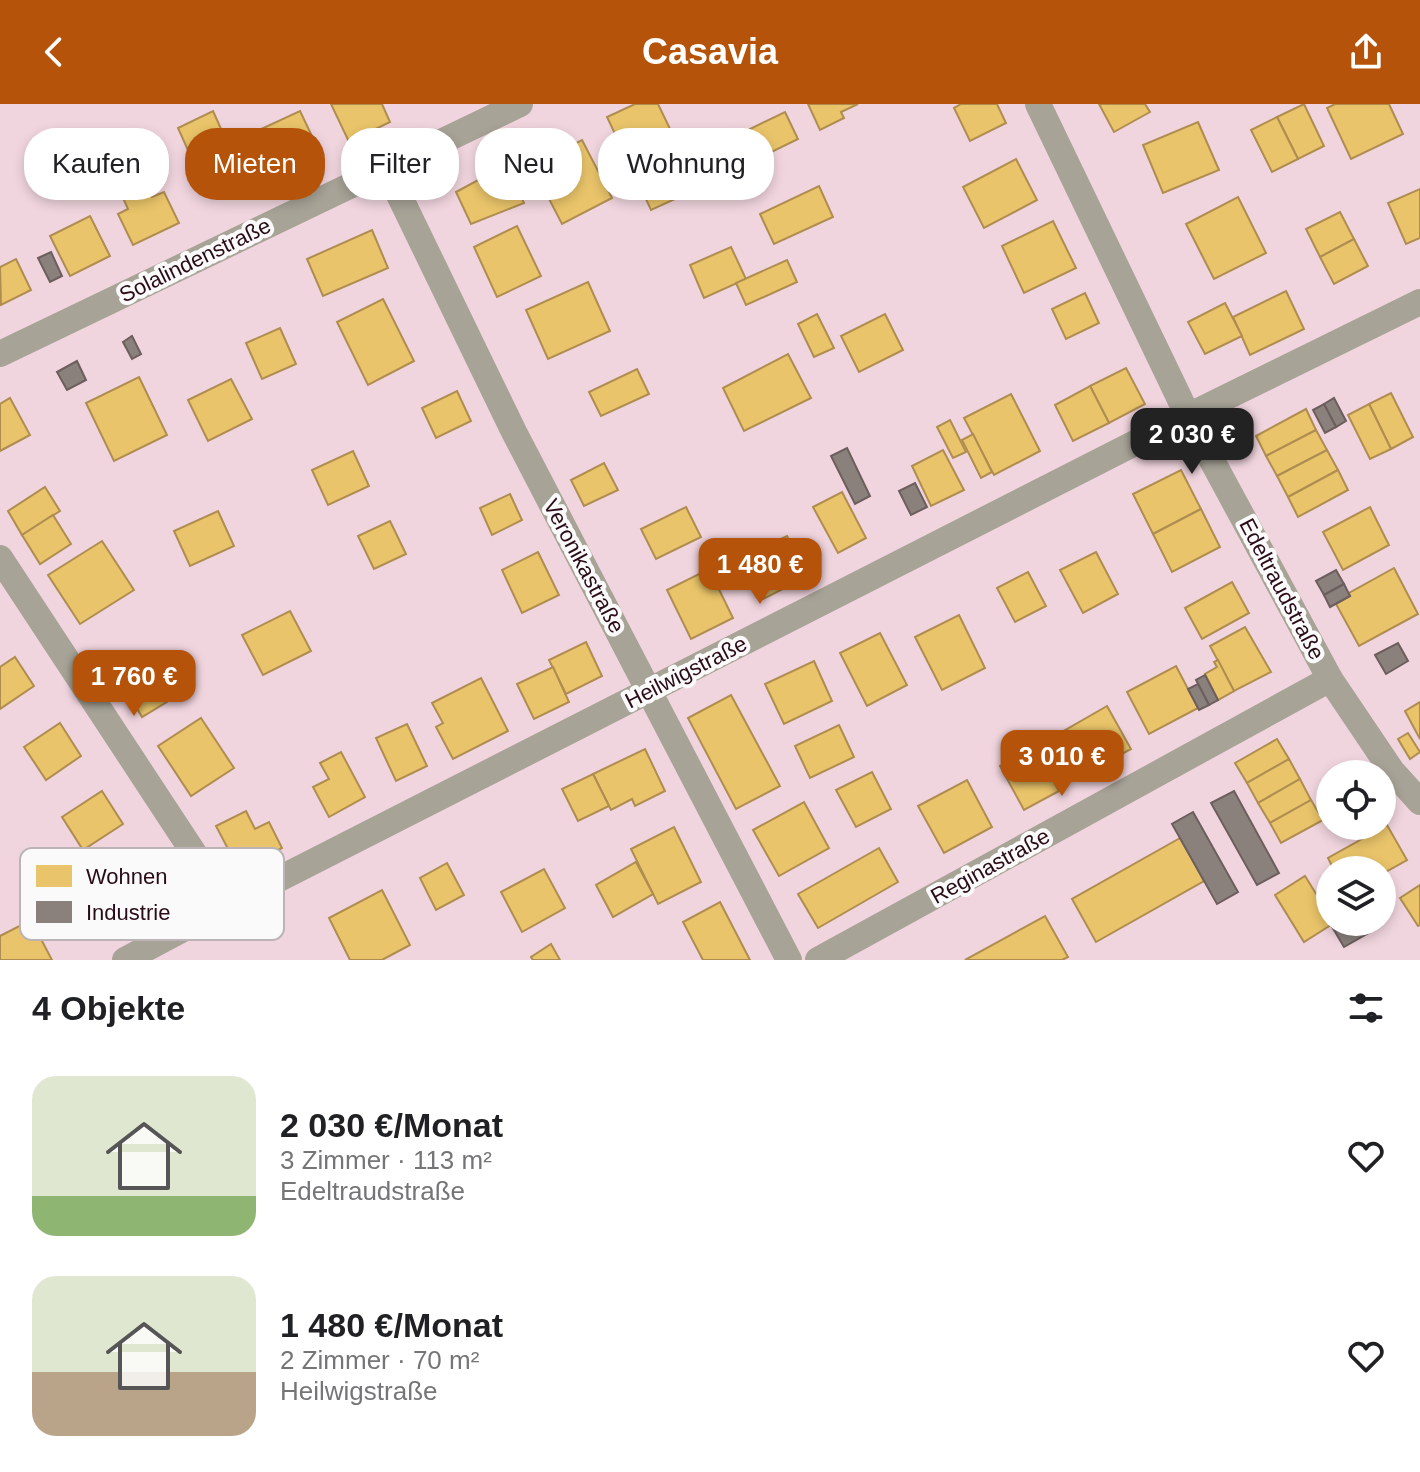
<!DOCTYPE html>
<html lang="de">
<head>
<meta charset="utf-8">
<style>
  body { margin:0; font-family:Arial,sans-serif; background:#f2f2f2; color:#202124; height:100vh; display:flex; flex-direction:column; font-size:30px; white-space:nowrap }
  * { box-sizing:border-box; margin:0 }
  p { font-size:26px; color:#757577 }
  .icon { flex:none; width:44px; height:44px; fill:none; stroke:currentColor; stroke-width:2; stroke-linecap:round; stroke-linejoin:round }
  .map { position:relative; height:856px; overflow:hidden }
  .side { display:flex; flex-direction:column; background:#fff; flex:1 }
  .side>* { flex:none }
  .guide { position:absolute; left:24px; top:24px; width:800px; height:72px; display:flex; gap:16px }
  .fabs { position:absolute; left:1316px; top:656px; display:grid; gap:16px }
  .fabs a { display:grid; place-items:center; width:80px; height:80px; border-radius:50%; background:#fff; box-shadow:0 4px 12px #0003; font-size:40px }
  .price { position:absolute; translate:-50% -68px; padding:0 18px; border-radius:16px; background:#b45309; color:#fff; font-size:26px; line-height:52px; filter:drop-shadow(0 2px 4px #0008) }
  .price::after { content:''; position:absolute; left:50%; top:48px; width:24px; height:18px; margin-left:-12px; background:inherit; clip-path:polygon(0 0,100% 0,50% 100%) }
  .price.on { background:#222; color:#fff }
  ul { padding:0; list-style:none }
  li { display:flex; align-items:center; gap:24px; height:200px; padding:0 32px }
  li span { display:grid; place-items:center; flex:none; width:224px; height:160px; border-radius:24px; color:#555 }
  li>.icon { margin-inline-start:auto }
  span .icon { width:96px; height:96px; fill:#fffc; stroke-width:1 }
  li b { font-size:34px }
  h2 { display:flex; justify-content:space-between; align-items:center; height:96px; padding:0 32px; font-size:34px }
  .chip { padding:0 28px; border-radius:32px; background:#fff; box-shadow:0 4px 12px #0003; font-size:28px; line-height:72px }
  .chip.on { background:#b45309; color:#fff }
  header { display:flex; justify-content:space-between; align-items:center; height:104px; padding:0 32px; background:#b45309; color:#fff; font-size:36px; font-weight:700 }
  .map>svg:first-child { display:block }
  .homes { fill:#e9c46a; stroke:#af8d51; stroke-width:2 }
  .industry { fill:#8a817c; stroke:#6d5e5e; stroke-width:2 }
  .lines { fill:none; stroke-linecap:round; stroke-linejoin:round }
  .street { stroke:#a7a397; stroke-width:26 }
  .labels { text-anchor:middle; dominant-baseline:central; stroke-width:8; stroke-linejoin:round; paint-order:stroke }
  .street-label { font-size:22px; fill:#290c17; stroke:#fafafa }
  .key { fill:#fafafa; stroke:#bbb3b6; stroke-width:2 }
  .key-label { font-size:22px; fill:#290c17 }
</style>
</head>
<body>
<header><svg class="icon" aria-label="back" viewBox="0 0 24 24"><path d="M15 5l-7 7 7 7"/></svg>Casavia<svg class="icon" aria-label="share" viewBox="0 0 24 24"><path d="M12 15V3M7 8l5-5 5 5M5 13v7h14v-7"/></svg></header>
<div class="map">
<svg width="1420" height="856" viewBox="0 0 1420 856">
  <rect width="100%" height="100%" fill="#f1d5de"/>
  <!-- homes -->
  <g class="homes">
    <path d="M331,0H382L390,18L349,38Z"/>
    <path d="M635,0H658L672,29L625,51L607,13Z"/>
    <path d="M808,0H858L841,8L844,14L820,26Z"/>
    <path d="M961,0H997L1006,19L970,37L954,4Z"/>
    <path d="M1099,0H1145L1150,8L1114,28Z"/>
    <path d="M1304,0L1324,42L1298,55L1277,13Z"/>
    <path d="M1335,0H1389L1403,30L1351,55L1327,4Z"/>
    <path d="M213,7L235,56L200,73L178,24Z"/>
    <path d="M300,7L322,53L281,73L259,26Z"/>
    <path d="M785,8L798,35L759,54L746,27Z"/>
    <path d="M1277,13L1298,55L1272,68L1251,26Z"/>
    <path d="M1198,18L1219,66L1163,89L1143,41Z"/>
    <path d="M582,36L612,94L562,120L532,62Z"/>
    <path d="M681,47L699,84L651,106L634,69Z"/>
    <path d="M1016,55L1037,96L984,124L963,83Z"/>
    <path d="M506,61L524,99L471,120L456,88Z"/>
    <path d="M143,74L152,93L164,88L179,119L133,141L118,110L128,105L119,85Z"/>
    <path d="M819,82L833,113L774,140L760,110Z"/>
    <path d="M1420,85V134L1406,140L1388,99Z"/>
    <path d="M1238,93L1266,149L1214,175L1186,120Z"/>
    <path d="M1340,108L1354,135L1320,153L1306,125Z"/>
    <path d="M90,112L110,152L70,172L50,132Z"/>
    <path d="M1053,117L1076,164L1024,189L1002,142Z"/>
    <path d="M517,122L541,172L497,193L474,143Z"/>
    <path d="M372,126L388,164L323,192L307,155Z"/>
    <path d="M1354,135L1368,162L1334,180L1320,153Z"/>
    <path d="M731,143L746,175L704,194L690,161Z"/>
    <path d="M16,155L31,186L1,201L0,163Z"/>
    <path d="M787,156L797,178L746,201L736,179Z"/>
    <path d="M588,178L610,227L548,255L526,206Z"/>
    <path d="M1286,187L1304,225L1250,251L1233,213Z"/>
    <path d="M1085,189L1099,219L1066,235L1052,205Z"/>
    <path d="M383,195L414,257L368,281L337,218Z"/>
    <path d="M1225,199L1242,232L1205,250L1188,218Z"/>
    <path d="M817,210L834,244L814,253L798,220Z"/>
    <path d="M885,210L903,246L859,268L841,232Z"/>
    <path d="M280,224L296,260L262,275L246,239Z"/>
    <path d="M788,250L811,294L744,327L723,284Z"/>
    <path d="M1126,264L1145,300L1109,319L1090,282Z"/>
    <path d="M637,265L649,290L601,312L589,288Z"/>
    <path d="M139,273L167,331L114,357L86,299Z"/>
    <path d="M231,275L252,315L208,337L188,296Z"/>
    <path d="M1090,282L1109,319L1073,337L1055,301Z"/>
    <path d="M457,287L471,317L436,334L422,304Z"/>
    <path d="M1391,289L1413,333L1391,345L1369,300Z"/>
    <path d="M1011,290L1040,347L994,371L964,314Z"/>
    <path d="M10,294L30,331L0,347V300Z"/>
    <path d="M1369,300L1391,345L1370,355L1348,311Z"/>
    <path d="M1306,305L1316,326L1266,352L1256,332Z"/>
    <path d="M950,316L966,348L953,354L937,323Z"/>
    <path d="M1316,326L1327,346L1277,372L1266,352Z"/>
    <path d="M973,330L992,368L981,374L962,336Z"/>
    <path d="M943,346L964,386L931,402L912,362Z"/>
    <path d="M1327,346L1338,366L1288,393L1277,372Z"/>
    <path d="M353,347L369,382L328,401L312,366Z"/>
    <path d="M604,359L618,386L584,402L571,376Z"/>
    <path d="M1181,366L1201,405L1153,430L1133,390Z"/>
    <path d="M1338,366L1348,386L1298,413L1288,393Z"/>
    <path d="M45,383L60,407L22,431L8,407Z"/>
    <path d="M842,388L866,434L838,449L813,403Z"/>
    <path d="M510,390L522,416L492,431L480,404Z"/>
    <path d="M686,403L701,433L656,455L641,425Z"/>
    <path d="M1370,403L1389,441L1343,466L1323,428Z"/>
    <path d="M1201,405L1220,443L1172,468L1153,430Z"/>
    <path d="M218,407L234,442L190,462L174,427Z"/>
    <path d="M53,411L71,440L40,460L22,431Z"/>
    <path d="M390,417L406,450L374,465L358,432Z"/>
    <path d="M787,432L807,473L763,495L742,453Z"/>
    <path d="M102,437L134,486L80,520L48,471Z"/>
    <path d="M538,448L559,491L522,509L502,466Z"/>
    <path d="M1096,448L1118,490L1083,509L1060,466Z"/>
    <path d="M1394,464L1418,510L1359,542L1336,500L1350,492L1349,489Z"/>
    <path d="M709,465L733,514L691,535L667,486Z"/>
    <path d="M1028,468L1046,502L1015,518L997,484Z"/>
    <path d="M1232,478L1249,509L1202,535L1185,504Z"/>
    <path d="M290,507L311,547L263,571L242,531Z"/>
    <path d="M959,511L985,564L942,586L915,533Z"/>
    <path d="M1245,523L1271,568L1234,587L1210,542Z"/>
    <path d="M880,529L907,581L867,602L840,549Z"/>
    <path d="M586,538L602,572L566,590L549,556Z"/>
    <path d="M15,553L34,582L0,605V563Z"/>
    <path d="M1218,556L1234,587L1218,596L1205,570L1217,563L1214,558Z"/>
    <path d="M814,557L832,597L784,620L765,580Z"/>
    <path d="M1176,562L1198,604L1149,630L1127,588Z"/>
    <path d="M164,563L180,590L142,613L126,586Z"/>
    <path d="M553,563L569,598L534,615L517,580Z"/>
    <path d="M481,574L508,627L453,655L436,623L443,619L432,599Z"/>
    <path d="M731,591L780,682L736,705L688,614Z"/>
    <path d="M1420,598V635L1405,607Z"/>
    <path d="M1107,602L1131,645L1084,670L1062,628Z"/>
    <path d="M201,614L234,664L191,692L158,642Z"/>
    <path d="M60,619L81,652L46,676L24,643Z"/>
    <path d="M407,620L427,662L396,677L376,634Z"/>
    <path d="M839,621L854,653L810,674L795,642Z"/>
    <path d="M1408,629L1420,648L1410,655L1398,635Z"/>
    <path d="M1277,635L1289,655L1247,679L1235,659Z"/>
    <path d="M1035,643L1059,687L1024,706L1000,662Z"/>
    <path d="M645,645L665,687L635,702L632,695L611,706L593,670Z"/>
    <path d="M341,648L365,693L329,713L313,683L329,675L320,659Z"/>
    <path d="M1289,655L1300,675L1258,699L1247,679Z"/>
    <path d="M872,668L891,705L856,723L836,686Z"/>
    <path d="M593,670L609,702L578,717L562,685Z"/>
    <path d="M1300,675L1311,696L1270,719L1258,699Z"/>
    <path d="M967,676L992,723L944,749L918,702Z"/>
    <path d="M102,687L123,720L83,746L62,713Z"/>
    <path d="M1311,696L1323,716L1281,739L1270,719Z"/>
    <path d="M804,698L829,744L779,772L753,726Z"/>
    <path d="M246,707L255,725L269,718L282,744L239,766L216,722Z"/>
    <path d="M1387,721L1407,756L1382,770V766H1334L1328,754Z"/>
    <path d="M674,723L701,778L658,800L631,745Z"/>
    <path d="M1180,734L1204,777L1096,838L1072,795Z"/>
    <path d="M879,744L898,778L818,824L798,790Z"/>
    <path d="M636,758L653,790L613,813L596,781Z"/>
    <path d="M447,759L464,791L436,806L420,774Z"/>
    <path d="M544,765L565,804L522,828L501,788Z"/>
    <path d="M1305,772L1330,812V818L1334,819L1304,838L1275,791Z"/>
    <path d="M1420,781V821L1418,822L1400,794Z"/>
    <path d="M382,786L410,841L382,856H350L329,814Z"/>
    <path d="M720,798L750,856H703L683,818Z"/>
    <path d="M1045,812L1068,853L1062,856H965Z"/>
    <path d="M31,816L52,856H0V832Z"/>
    <path d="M551,840L560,856H533L531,853Z"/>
  </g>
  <!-- industry -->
  <g class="industry">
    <path d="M51,148L62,172L50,178L38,154Z"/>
    <path d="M132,232L141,250L132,255L123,238Z"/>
    <path d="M77,257L86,276L67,286L57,268Z"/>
    <path d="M1334,294L1346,317L1336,323L1324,300Z"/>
    <path d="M1324,300L1336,323L1325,329L1313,306Z"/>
    <path d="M847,344L870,392L855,400L831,352Z"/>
    <path d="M915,379L927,403L911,411L899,387Z"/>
    <path d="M1336,466L1344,480L1324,491L1316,477Z"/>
    <path d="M1344,480L1350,492L1330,503L1324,491Z"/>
    <path d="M1398,539L1408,557L1386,570L1375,551Z"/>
    <path d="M1205,571L1218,596L1209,601L1196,576Z"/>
    <path d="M1198,580L1209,601L1199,606L1188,585Z"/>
    <path d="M1234,687L1279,769L1257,781L1211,699Z"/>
    <path d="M1193,708L1238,788L1217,800L1172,720Z"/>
    <path d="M1333,818H1368L1372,827L1344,843L1331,821Z"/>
  </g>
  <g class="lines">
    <!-- street -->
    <g class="street">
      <path d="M1038,0L1188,312L1330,575L1392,667L1420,698"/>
      <path d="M386,64L514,328L789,856"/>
      <path d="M0,250L520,0"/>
      <path d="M0,454L228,801"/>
      <path d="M125,856L228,801L1188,312L1420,198"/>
      <path d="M818,856L1330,575"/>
    </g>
  </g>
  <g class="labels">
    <!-- street labels -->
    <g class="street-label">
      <text transform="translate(195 156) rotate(-26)">Solalindenstraße</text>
      <text transform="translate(584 462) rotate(62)">Veronikastraße</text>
      <text transform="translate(1282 485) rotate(62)">Edeltraudstraße</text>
      <text transform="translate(686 568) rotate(-27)">Heilwigstraße</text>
      <text transform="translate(990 762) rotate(-29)">Reginastraße</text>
    </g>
  </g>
  <!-- legend -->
  <rect x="20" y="744" width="264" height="92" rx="12" class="key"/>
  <rect x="36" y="761" width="36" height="22" fill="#e9c46a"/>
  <rect x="36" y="797" width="36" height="22" fill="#8a817c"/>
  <g class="key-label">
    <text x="86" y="780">Wohnen</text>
    <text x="86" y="816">Industrie</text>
  </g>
</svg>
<div class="fabs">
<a><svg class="icon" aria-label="locate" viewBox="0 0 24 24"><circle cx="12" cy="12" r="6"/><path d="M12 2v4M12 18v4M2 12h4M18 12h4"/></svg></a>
<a><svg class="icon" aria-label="layers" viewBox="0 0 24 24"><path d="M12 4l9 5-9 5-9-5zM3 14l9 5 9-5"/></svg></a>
</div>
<b class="price on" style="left:1192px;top:372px">2 030 €</b>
<b class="price" style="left:760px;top:502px">1 480 €</b>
<b class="price" style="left:134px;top:614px">1 760 €</b>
<b class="price" style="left:1062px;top:694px">3 010 €</b>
<div class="guide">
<a class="chip">Kaufen</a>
<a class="chip on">Mieten</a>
<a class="chip">Filter</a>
<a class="chip">Neu</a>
<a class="chip">Wohnung</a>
</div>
</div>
<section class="side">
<h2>4 Objekte<svg class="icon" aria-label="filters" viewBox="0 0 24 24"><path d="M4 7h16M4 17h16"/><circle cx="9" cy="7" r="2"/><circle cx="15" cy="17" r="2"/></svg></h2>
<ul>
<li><span style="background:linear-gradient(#dfe7d0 75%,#8fb573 0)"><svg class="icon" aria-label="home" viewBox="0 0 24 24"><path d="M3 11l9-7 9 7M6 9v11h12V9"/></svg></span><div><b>2 030 €/Monat</b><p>3 Zimmer · 113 m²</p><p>Edeltraudstraße</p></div><svg class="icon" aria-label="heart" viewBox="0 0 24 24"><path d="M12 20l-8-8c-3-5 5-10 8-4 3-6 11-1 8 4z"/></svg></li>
<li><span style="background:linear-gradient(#dfe7d0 60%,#b9a48a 0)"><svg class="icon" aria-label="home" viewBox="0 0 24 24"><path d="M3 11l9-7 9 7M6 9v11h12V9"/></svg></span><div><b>1 480 €/Monat</b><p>2 Zimmer · 70 m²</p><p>Heilwigstraße</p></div><svg class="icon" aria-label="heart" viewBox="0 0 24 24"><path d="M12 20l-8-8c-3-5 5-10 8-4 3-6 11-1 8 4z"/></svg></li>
</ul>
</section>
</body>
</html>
